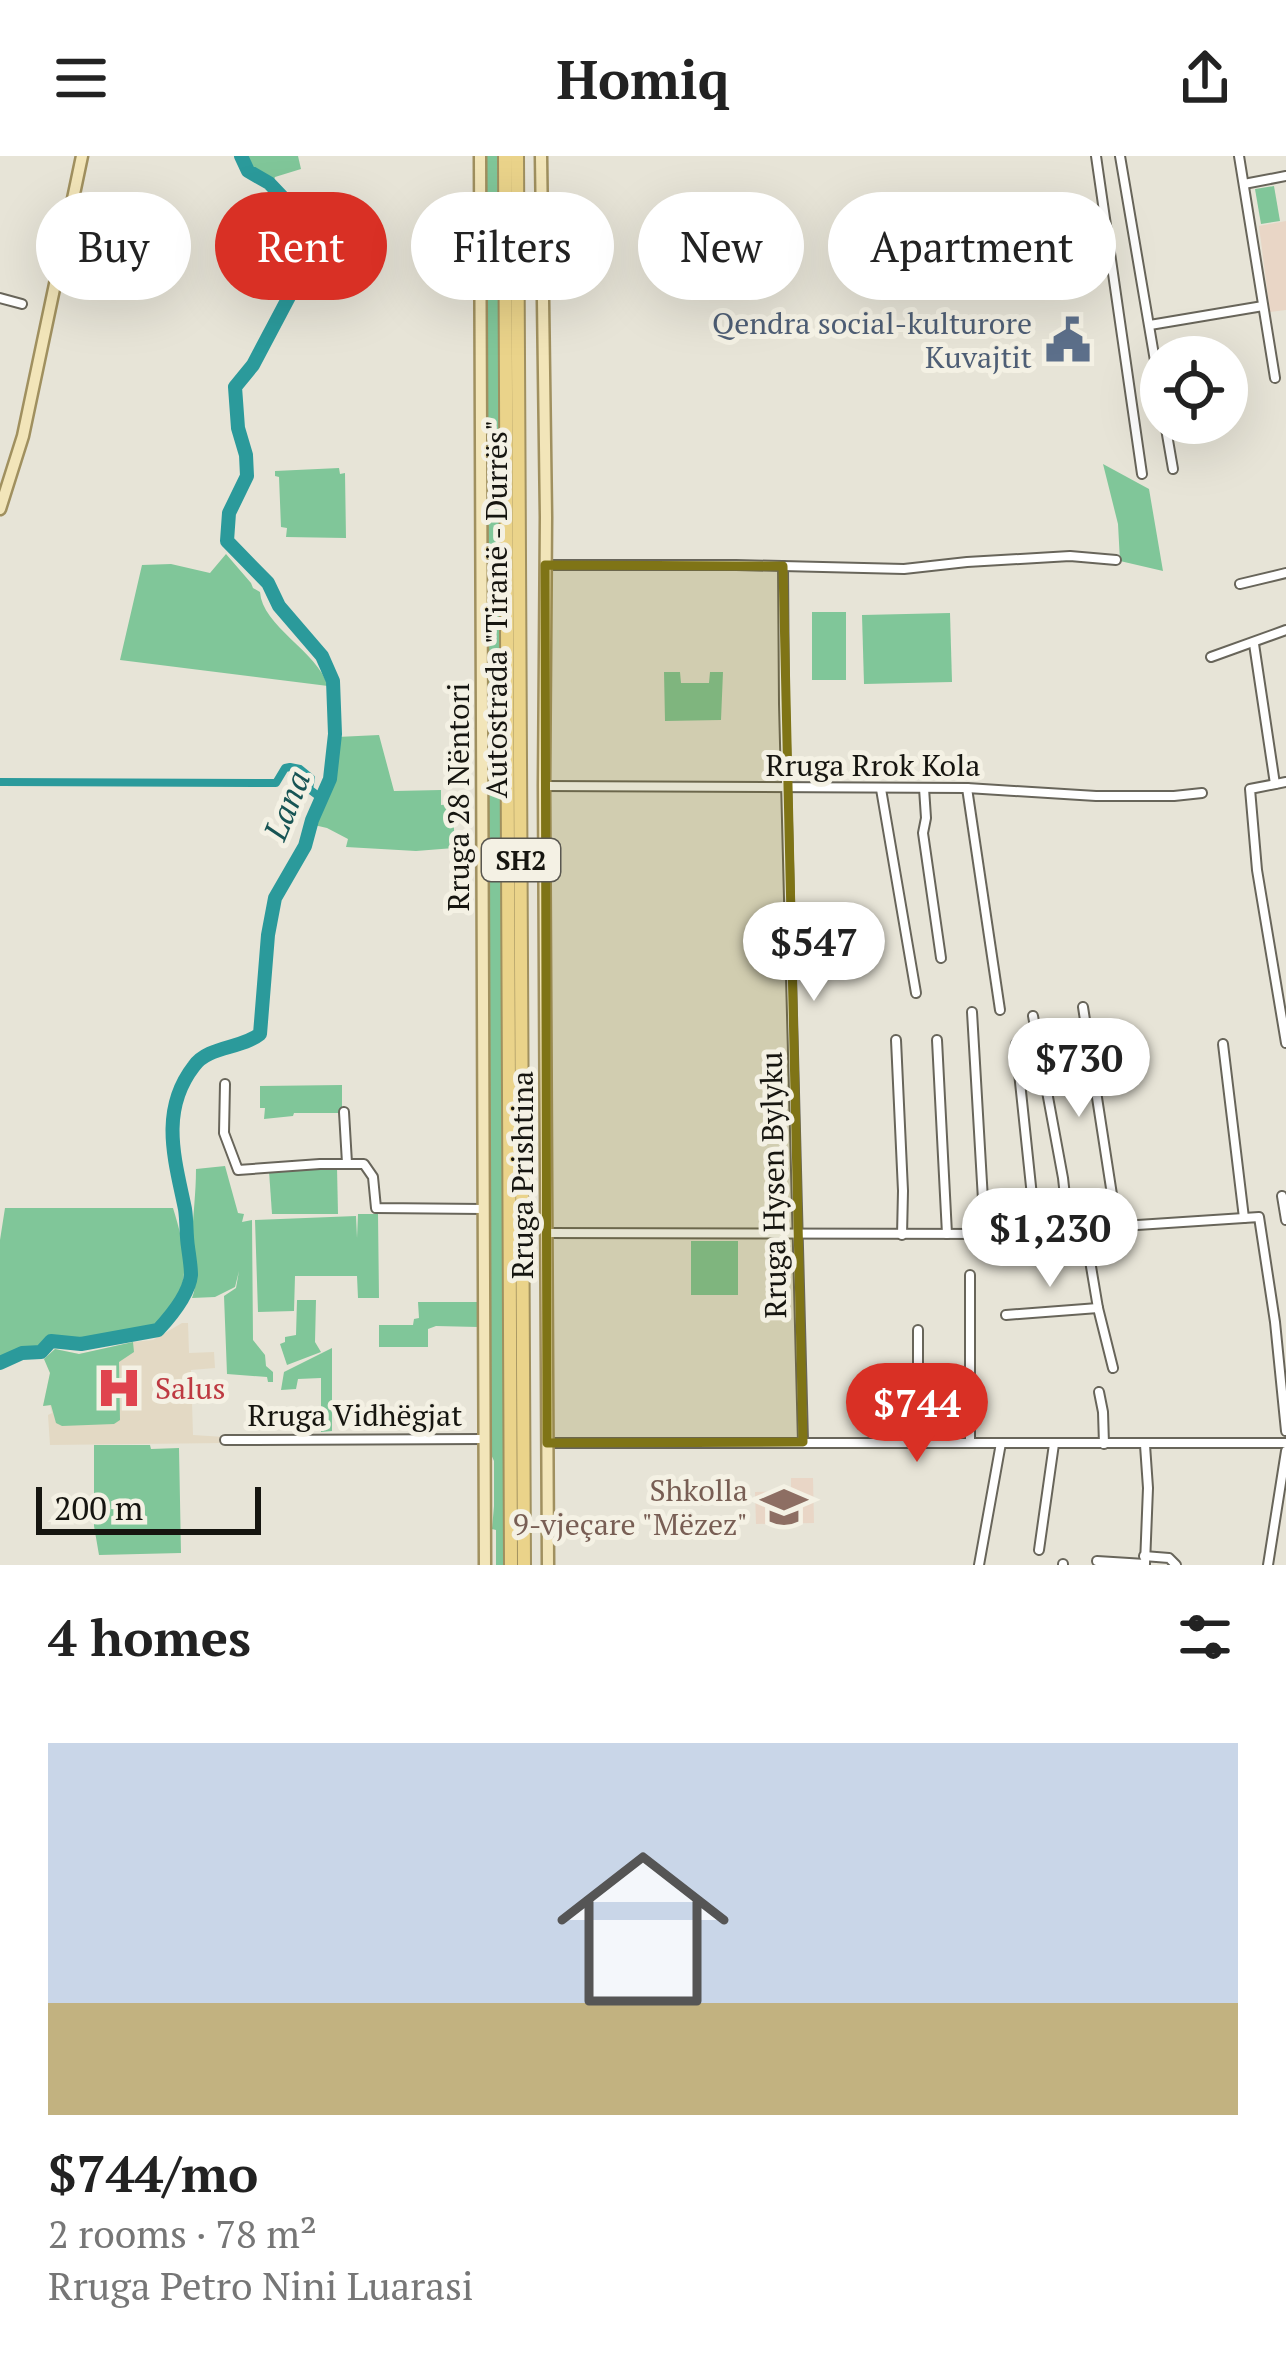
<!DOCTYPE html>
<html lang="en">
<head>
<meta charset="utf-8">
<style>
  body { margin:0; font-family:"PT Serif",serif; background:#f6f6f6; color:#222; height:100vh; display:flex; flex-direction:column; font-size:45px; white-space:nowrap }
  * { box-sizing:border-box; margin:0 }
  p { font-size:39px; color:#767676 }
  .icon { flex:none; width:66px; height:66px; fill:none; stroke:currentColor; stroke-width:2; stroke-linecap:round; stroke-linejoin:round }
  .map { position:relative; height:1409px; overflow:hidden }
  .drawer { display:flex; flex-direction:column; background:#fff; flex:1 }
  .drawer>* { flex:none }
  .guide { position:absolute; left:36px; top:36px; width:1215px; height:108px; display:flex; gap:24px }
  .controls { position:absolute; left:1140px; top:180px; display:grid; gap:24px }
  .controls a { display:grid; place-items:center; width:108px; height:108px; border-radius:50%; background:#fff; box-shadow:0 12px 48px #0002; font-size:60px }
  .scale { position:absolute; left:36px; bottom:30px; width:225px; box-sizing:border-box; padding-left:12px; border:6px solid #161510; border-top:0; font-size:33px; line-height:42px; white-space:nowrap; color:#161510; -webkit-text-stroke:9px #f4f1e4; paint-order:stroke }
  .price { position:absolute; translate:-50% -102px; padding:0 27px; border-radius:42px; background:#fff; color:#222; font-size:39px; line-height:78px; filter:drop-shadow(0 3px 6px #0008) }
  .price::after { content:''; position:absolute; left:50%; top:72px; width:36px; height:27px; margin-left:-18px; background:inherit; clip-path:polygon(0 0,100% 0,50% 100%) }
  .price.current { background:#d93025; color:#fff }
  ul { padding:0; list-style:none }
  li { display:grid; align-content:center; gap:24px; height:636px; padding:0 48px }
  li span { display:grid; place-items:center; height:372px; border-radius:0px; color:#555 }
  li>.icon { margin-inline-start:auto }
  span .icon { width:216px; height:216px; fill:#fffc; stroke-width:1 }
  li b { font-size:51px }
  h2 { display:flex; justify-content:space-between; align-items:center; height:144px; padding:0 48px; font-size:51px }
  .chip { padding:0 42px; border-radius:54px; background:#fff; box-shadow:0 12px 48px #0002; font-size:42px; line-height:108px }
  .chip.current { background:#d93025; color:#fff }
  header { display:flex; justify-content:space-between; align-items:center; height:156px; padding:0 48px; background:#fff; font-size:54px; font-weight:800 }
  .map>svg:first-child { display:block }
  .education { fill:#e9d6c6 }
  .medical { fill:#e3d9c4 }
  .green { fill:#80c699 }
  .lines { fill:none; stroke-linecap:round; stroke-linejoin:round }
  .canal { stroke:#2b9a9b; stroke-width:8 }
  .river { stroke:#2b9a9b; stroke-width:14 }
  .minor-casing { stroke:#68655a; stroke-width:12 }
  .major-casing { stroke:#a0905f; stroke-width:15 }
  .highway-casing { stroke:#a0905f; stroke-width:16 }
  .minor { stroke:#fff; stroke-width:8 }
  .major { stroke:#f2e5b9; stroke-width:10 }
  .highway { stroke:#ead38a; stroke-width:12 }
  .marked { fill:#7f7416; fill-opacity:0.2; stroke:#7f7416; stroke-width:9; stroke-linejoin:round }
  .labels { text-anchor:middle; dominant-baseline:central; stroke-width:10; stroke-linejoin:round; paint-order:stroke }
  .shield { fill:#f4f1e4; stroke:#595750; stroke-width:3 }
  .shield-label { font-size:27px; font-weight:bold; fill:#161510 }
  .service-label { font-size:30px; fill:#4e5e75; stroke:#f4f1e4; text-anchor:end }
  .street-label { font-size:30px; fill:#161510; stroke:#f4f1e4 }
  .health-label { font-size:30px; fill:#be3a42; stroke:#f4f1e4; text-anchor:start }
  .education-label { font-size:30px; fill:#785e54; stroke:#f4f1e4; text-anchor:end }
  .water-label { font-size:33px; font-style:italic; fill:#175454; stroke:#f4f1e4 }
</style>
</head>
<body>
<header><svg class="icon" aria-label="menu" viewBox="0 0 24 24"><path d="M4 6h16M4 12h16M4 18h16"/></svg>Homiq<svg class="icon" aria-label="share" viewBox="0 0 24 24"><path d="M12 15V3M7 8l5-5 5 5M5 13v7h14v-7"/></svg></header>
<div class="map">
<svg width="1286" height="1409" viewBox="0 0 1286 1409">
  <rect width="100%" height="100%" fill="#e7e4d7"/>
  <!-- education -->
  <g class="education">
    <path d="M1286,65V154L1270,156L1259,70Z"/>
    <path d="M791,1322H813L814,1367L756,1368L755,1336L791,1335Z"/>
  </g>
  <!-- medical -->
  <path class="medical" d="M182,1167H188L189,1197L214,1196L215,1212L191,1214L193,1279L225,1281V1287L50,1289L48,1259L52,1257L50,1249L43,1250L50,1217L44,1203L55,1193L79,1198L133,1186L153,1184Z"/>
  <!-- green -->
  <g class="green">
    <path d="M248,0H298L301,13L275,21L274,24L251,10Z"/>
    <path d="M484,0H500L503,696L500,708L504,751L507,1409H496V1374L492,1373L494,1350V1305L490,1296Z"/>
    <path d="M1274,30L1280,65L1261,68L1255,33Z"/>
    <path d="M1103,308L1149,333L1163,415L1120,405L1118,368Z"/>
    <path d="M339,312L340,318L345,317L346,382L286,381L287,372L281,371L279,321L275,320V315Z"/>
    <path d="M226,398L251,427L253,432L260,436C262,470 317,495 328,530L120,504L142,409L171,408L210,417Z"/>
    <rect x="812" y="456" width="34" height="68"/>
    <path d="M950,457L952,526L864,528L862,459Z"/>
    <path d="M664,516H680L681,527H709L710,516H723L721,564L665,565Z"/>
    <path d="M379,579L394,635L441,634V649L454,648V692L416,695L346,691L348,683L327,672L314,669L334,625L337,581Z"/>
    <path d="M342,929V957H294L293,960L264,963L265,952H260V930Z"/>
    <path d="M225,1010L238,1057L244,1058L242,1066L252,1064L253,1184L265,1199L266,1210L273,1216V1226H268L267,1221L227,1218L224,1140L236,1132L239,1115L235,1131L215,1141L192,1142C200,1121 191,1104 192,1083C193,1059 196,1037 196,1013Z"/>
    <path d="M337,1011L338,1058H272L269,1015Z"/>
    <path d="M5,1052H173C187,1097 195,1137 154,1172L83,1185L51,1182C35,1196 20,1195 0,1204V1084Z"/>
    <path d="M358,1058H378L379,1142H358L357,1120H295L294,1155L258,1156L255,1064L356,1060L357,1082Z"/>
    <rect x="691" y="1085" width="47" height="54"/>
    <path d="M297,1144H316L315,1186L321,1196L287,1209L280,1188L285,1186V1181L296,1179Z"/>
    <path d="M418,1146H477L478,1171L436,1170L428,1173V1191H379V1169H413L414,1163L419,1162Z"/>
    <path d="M133,1186L134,1196L119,1206L120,1264L114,1268L62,1270L56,1267L51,1249L43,1250L50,1217L44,1203L55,1193L79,1198Z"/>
    <path d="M332,1192V1275L321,1276V1222L298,1223L296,1233L281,1234L284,1216Z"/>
    <path d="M94,1289H150L151,1293L179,1292L181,1397L99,1399L94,1370Z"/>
  </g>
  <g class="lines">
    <!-- canal -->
    <path class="canal" d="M0,626L276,627L285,612L290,611L300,613L311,622L309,633L321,642"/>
    <!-- river -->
    <path class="river" d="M0,1207L22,1197L41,1196L51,1185L81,1188L158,1174C171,1160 189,1139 191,1119C191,1110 189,1099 188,1091C186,1078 187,1066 185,1053C175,1004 159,955 194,910C208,890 241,893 260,878L268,779L275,742L305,690L312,664L330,623L335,578L333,525L322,500L279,450L268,427L227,385L229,357L247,320L246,299L238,272L235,231L253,209L300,120L303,81L288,47L269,27L248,15L241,0"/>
    <!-- minor casing -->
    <g class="minor-casing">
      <g id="minor">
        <path d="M1096,0L1142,318"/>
        <path d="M1120,0L1161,240"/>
        <path d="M1239,0L1275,222"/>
        <path d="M1244,28L1286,20"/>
        <path d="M0,142L22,148"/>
        <path d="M1150,169L1263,150"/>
        <path d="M1165,267L1173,313"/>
        <path d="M545,409H736L904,413L967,406L1070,400L1116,404"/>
        <path d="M783,410L784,548L803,1286"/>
        <path d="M1240,428L1286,417"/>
        <path d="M1254,488L1275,628"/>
        <path d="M1211,501L1286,474"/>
        <path d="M1286,626L1250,633L1257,714L1286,887"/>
        <path d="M544,630L967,632L1096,640H1174L1202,637"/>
        <path d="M924,632L926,662L923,677L941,802"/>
        <path d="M967,632L1000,854"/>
        <path d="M881,633L916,837"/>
        <path d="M1083,851L1117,1071"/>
        <path d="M972,856L985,1078"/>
        <path d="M1033,860L1063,1022L1069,1076"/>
        <path d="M896,884L903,1035L902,1079"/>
        <path d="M937,884L947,1078"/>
        <path d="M1016,888L1036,1078"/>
        <path d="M1223,888L1244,1062"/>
        <path d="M225,928L224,977L238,1014L320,1008H364L373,1021L376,1052L483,1053"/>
        <path d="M344,956L347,1007"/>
        <path d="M1282,1040L1286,1064"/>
        <path d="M1085,1075L1098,1152L1113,1212"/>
        <path d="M547,1077L1001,1078L1259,1061L1275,1166L1286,1275"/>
        <path d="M1006,1159L1098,1152"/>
        <path d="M918,1174V1287"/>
        <path d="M1099,1236L1103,1256L1104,1288"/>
        <path d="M225,1284L484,1283"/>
        <path d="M547,1287H1286"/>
        <path d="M970,1287V1119"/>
        <path d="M1039,1394L1054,1288"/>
        <path d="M1144,1400L1169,1402L1176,1409"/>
        <path d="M1097,1405L1145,1408L1148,1332L1145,1289"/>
        <path d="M979,1409L1001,1287"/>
        <path d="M1063,1409V1408"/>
        <path d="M1268,1409L1286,1295"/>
      </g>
    </g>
    <!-- major casing -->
    <g class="major-casing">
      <g id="major">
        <path d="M480,0L485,1409"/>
        <path d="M541,0L546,361L544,630L548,1409"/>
        <path d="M0,353L23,280L82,0"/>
      </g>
    </g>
    <!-- highway casing -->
    <g class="highway-casing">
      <g id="highway">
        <path d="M505,0L511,1409"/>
        <path d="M517,0L524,1409"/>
      </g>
    </g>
    <!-- minor -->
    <use href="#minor" class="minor"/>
    <!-- major -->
    <use href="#major" class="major"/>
    <!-- highway -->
    <use href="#highway" class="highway"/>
  </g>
  <!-- marked area -->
  <path class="marked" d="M545,409L783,410L803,1286L547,1287Z"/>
  <!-- icons -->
  <defs>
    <g id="civic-bare" transform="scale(3.6)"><path d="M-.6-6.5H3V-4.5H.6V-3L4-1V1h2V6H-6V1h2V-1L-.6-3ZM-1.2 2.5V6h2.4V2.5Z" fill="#5c6f8a" stroke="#f4f1e4" stroke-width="2.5" paint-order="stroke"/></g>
    <g id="hospital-bare" transform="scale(3.6)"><path d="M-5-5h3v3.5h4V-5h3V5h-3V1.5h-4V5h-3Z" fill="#e0444e" stroke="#f4f1e4" stroke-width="2.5" paint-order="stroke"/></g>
    <g id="school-bare" transform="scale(3.6)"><path d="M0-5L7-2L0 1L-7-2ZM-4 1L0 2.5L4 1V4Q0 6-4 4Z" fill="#8d6e63" stroke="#f4f1e4" stroke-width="2.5" paint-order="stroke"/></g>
  </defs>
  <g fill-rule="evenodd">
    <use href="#civic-bare" x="1068" y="184"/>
    <use href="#hospital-bare" x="119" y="1232"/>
    <use href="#school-bare" x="784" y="1351"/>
  </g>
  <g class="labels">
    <!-- shield labels -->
    <rect class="shield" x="482" y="683" width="78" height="42" rx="9"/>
    <g class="shield-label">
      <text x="521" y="704">SH2</text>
    </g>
    <!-- service labels -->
    <g class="service-label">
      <text x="1032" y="167">Qendra social-kulturore<tspan x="1032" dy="34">Kuvajtit</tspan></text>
    </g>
    <!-- street labels -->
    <g class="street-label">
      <text transform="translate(496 453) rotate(-90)">Autostrada "Tiranë - Durrës"</text>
      <text x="873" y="609">Rruga Rrok Kola</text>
      <text transform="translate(458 641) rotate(-90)">Rruga 28 Nëntori</text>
      <text transform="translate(522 1019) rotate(-90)">Rruga Prishtina</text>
      <text transform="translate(773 1029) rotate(-91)">Rruga Hysen Bylyku</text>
      <text x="355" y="1259">Rruga Vidhëgjat</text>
    </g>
    <!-- health labels -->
    <g class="health-label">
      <text x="155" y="1232">Salus</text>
    </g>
    <!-- education labels -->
    <g class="education-label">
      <text x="748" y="1334">Shkolla<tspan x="748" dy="34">9-vjeçare "Mëzez"</tspan></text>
    </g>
    <!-- water labels -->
    <g class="water-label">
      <text transform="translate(286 649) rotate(-68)">Lana</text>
    </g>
  </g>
</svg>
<div class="controls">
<a><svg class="icon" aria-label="locate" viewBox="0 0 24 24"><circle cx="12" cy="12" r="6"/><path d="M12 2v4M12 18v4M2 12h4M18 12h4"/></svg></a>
</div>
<div class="scale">200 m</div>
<b class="price" style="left:814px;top:848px">$547</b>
<b class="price" style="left:1079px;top:964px">$730</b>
<b class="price" style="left:1050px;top:1134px">$1,230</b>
<b class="price current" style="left:917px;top:1309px">$744</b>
<div class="guide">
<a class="chip">Buy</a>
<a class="chip current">Rent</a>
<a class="chip">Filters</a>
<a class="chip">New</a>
<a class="chip">Apartment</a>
</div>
</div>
<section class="drawer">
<h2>4 homes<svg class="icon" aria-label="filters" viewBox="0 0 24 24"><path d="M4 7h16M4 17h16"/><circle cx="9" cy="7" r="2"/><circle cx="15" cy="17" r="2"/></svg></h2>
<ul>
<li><span style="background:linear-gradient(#c9d6e8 70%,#c2b280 0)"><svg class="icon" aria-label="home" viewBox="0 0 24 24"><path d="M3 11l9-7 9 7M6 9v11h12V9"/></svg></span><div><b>$744/mo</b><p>2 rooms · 78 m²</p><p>Rruga Petro Nini Luarasi</p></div></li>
</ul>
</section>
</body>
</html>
